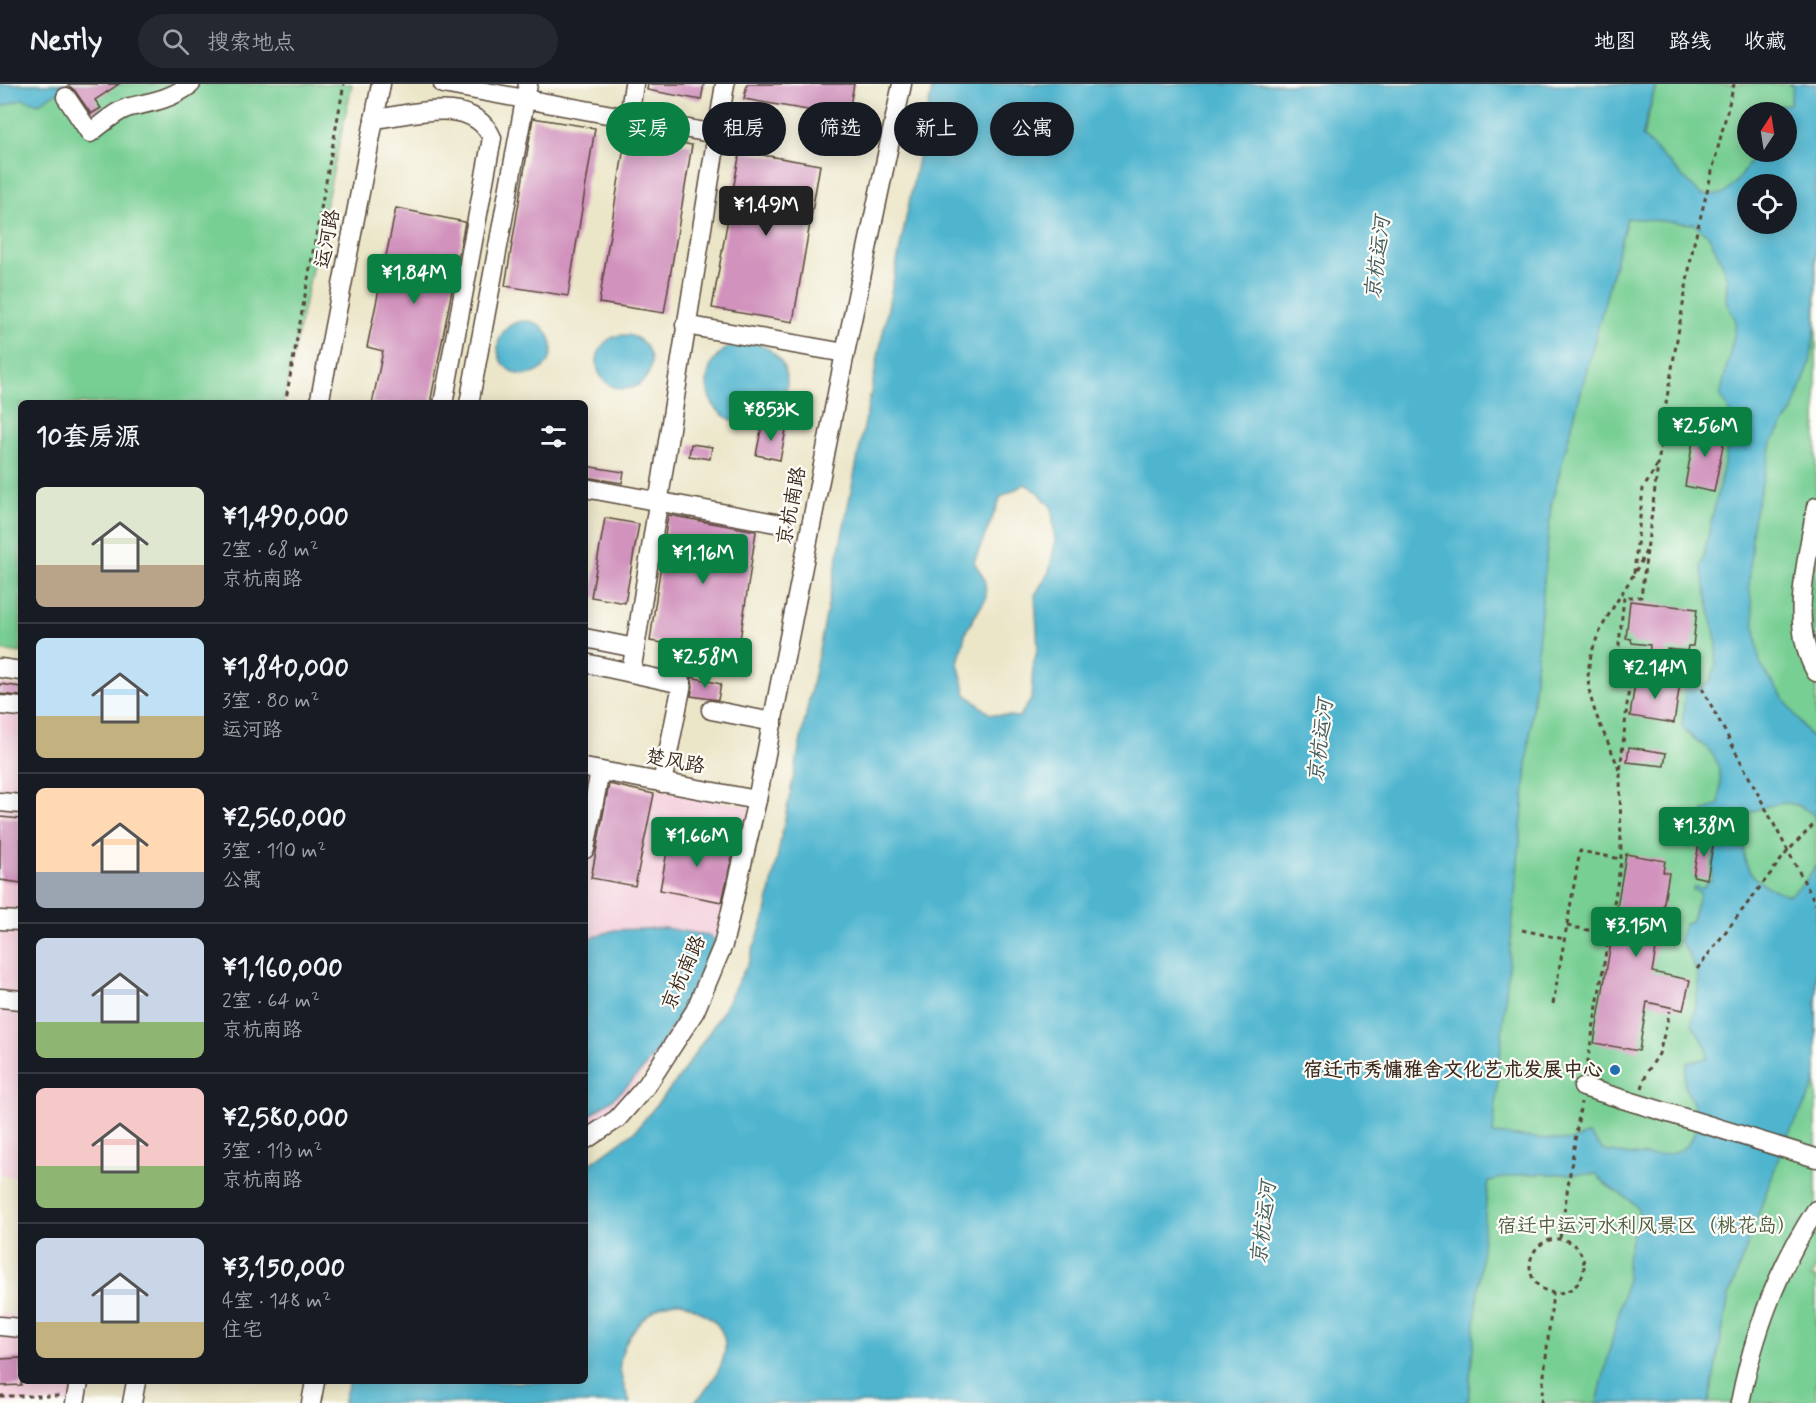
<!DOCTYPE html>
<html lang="zh">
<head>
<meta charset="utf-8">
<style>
  body { margin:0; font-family:Mynerve,"LXGW WenKai TC",sans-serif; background:#242831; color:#f1f3f6; height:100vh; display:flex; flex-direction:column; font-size:22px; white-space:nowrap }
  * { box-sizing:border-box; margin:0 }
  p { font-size:20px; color:#9ea1a6 }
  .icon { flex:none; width:33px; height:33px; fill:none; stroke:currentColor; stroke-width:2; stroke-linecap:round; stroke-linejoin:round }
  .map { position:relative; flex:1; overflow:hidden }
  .side { position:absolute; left:18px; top:316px; width:570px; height:984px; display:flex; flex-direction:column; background:#171b24; border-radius:9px; box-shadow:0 3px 15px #0003 }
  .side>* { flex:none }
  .banner { position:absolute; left:606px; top:18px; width:570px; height:54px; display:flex; gap:12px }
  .needle { width:39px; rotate:12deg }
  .buttons { position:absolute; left:1737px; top:18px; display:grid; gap:12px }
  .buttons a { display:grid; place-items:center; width:60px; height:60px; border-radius:50%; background:#171b24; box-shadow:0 3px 15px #0003; font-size:30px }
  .price { position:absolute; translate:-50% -51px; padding:0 14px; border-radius:6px; background:#0b8043; color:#fff; font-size:20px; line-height:39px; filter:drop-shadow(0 2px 3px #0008) }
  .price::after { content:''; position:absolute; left:50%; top:36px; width:18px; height:14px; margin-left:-9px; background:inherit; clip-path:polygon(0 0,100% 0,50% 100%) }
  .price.current { background:#222; color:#fff }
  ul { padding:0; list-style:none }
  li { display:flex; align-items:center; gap:18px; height:150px; padding:0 18px }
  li+li { border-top:2px solid #363941 }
  li span { display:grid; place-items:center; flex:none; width:168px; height:120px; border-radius:9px; color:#555 }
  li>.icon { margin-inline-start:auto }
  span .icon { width:72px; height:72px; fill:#fffc; stroke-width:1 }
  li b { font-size:26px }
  h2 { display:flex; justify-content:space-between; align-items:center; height:72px; padding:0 18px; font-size:26px }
  .tag { padding:0 21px; border-radius:27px; background:#171b24; box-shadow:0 3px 15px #0003; font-size:21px; line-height:54px }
  .tag.current { background:#0b8043; color:#fff }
  header { display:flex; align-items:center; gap:36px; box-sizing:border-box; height:84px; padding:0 30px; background:#171b24; border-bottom:2px solid #363941 }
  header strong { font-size:28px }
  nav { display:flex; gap:33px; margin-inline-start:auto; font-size:21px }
  .search { width:420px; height:54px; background:#242831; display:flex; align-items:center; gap:15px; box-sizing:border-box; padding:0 21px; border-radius:33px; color:#9ea1a6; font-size:22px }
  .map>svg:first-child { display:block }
  .built { fill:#f4cfdd }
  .green { fill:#78cf94; stroke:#5a7c59; stroke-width:1.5; fill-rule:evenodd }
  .water { fill:#50b5cf; stroke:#467076; stroke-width:1.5; fill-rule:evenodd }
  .building { fill:#d193bd }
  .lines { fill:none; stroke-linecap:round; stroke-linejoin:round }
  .minor-casing { stroke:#564638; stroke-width:21 }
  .path { stroke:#564638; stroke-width:3; stroke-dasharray:4.5 4.5; stroke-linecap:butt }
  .minor { stroke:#fff; stroke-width:18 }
  .poi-dot { fill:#1f6fb2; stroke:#fdfcf7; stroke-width:2 }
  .labels { text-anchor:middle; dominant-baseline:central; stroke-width:4.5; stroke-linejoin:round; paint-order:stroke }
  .street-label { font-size:20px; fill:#3b2a1e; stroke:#fdfcf7 }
  .poi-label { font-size:20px; font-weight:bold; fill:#3b2a1e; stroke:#fdfcf7; text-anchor:end }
  .park-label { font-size:20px; fill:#4d5c41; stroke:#fdfcf7 }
  .water-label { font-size:21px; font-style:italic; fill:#425b5c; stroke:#fdfcf7 }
</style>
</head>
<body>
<header>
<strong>Nestly</strong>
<div class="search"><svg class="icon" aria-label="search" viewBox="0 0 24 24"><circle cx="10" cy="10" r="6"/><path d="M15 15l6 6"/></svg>搜索地点</div>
<nav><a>地图</a><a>路线</a><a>收藏</a></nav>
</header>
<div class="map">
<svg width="1816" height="1319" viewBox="0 0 1816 1319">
  <rect width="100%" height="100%" fill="#fdfcf7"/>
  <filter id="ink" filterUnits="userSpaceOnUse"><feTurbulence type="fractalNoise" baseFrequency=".0167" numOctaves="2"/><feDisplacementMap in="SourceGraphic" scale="12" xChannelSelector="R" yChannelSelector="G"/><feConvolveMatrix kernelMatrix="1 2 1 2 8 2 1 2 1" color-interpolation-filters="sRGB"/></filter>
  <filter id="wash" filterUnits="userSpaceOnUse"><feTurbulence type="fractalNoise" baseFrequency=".008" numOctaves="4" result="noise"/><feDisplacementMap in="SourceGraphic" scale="24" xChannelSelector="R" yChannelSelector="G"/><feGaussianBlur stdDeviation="1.35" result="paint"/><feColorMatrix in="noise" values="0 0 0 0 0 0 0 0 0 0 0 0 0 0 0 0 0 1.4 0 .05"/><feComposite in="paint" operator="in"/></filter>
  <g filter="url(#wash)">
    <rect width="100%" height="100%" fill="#ece6c9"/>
    <!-- built -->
    <g class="built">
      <path d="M0,600L21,602V1094L0,1091Z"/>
      <path d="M585,692L750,723L725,833L704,893L659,970L626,1012L612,1026L585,1044Z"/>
      <path d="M0,1229L21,1233V1298H86L82,1319H0Z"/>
    </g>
    <!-- green -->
    <g class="green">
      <path d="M0,0H352L283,319L21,320V569L0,566Z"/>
      <path d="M1656,0H1816V1183L1811,1193L1816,1194V1319H1459L1551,421ZM1748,28H1786V68H1748ZM1748,100H1786V140H1748Z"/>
    </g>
    <!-- water -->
    <g class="water">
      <path d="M0,0H76C63,9 51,8 39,20L23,15L0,23Z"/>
      <path d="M933,0H1656L1642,52L1701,111L1724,110L1736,98L1757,68H1786V28H1777L1781,21L1790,20L1793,3L1788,0H1816L1815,243L1810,279L1793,327L1773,356L1753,436L1749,500L1760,580L1816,661V734C1796,712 1772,718 1748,730C1737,774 1743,798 1789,811L1805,798L1816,781V996L1812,1008L1785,1056L1729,1212L1709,1319H1597L1627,1194V1173L1639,1126C1628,1109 1606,1107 1597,1090H1522L1488,1097L1468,1319H694C720,1292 745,1252 701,1228C695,1225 687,1219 681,1218C652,1217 623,1251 620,1279C619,1291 626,1308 630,1319H343L349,1298H585V1084L635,1047L678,995L720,932L749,877L766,829ZM1748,100H1786V140H1748ZM1627,134L1694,140L1709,152L1723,181L1727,195L1726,218L1735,235V247L1720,312L1727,322L1733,340L1701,483L1717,561L1716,580L1711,596L1702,604L1686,601L1682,643C1689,653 1699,657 1708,665C1723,680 1721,702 1719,720L1704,727L1700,745L1716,755L1711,797L1706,798L1704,804L1694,803L1693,806L1700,808L1692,836L1684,840L1679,856C1704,890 1700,901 1692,940L1707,964V974L1687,979C1686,985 1683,995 1685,1002C1688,1011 1694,1018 1695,1027C1704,1085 1637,1072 1604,1067L1589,1050L1570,1057L1493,1050L1551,421ZM1025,400L1038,408L1052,424L1055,459L1049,488L1035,511L1038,563L1033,582L1031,616L1019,633L990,630L966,610L958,579L966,547L986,514L985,496L974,478L1001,413Z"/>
      <circle cx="525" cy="264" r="27"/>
      <circle cx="624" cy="278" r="27"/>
      <circle cx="747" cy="299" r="40"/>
      <path d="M665,844L711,852L715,858C692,905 669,959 632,997C618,1012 602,1023 585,1035V856L614,846Z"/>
    </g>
    <g id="blocks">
      <!-- building -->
      <g class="building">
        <path d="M67,0H119L95,16L101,24L91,30L75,7Z"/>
        <path d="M648,0H704L701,16L647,6Z"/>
        <path d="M747,0H854L848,33L744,15Z"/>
        <path d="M533,34L595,44L568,212L505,202Z"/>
        <path d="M626,50L692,61L664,229L599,219Z"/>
        <path d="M740,67L820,81L793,238L712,224Z"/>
        <path d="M396,124L465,138L430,320H372L383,267L367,263Z"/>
        <path d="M1696,340L1726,346L1714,408L1685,402Z"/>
        <path d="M762,341L786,346L780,376L756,371Z"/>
        <path d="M691,360L712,363L710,375L689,372Z"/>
        <path d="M585,382L624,388L622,399L585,393Z"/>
        <path d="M668,431L756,447L738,570L650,557Z"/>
        <path d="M605,434L639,440L625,519L591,513Z"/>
        <path d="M1630,517L1697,525L1693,562H1688L1687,567L1667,565L1666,572L1649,571L1650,561L1632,559L1631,555L1626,554Z"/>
        <path d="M691,593L721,600L718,616L691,612L693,602Z"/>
        <path d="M1636,593L1680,599L1674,639L1630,632Z"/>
        <path d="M0,600L21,603V612L0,610Z"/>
        <path d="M1629,663L1666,669L1664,682L1627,678Z"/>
        <path d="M609,700L654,710L635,802L591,794Z"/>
        <path d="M0,733L21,735V799L0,796Z"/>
        <path d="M670,751L734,763L722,818L660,806Z"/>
        <path d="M1700,754L1714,757L1707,795L1693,792Z"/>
        <path d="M1626,770L1665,777L1663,788L1669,789L1652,888L1690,896L1683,926L1647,918L1639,967L1594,959Z"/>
        <path d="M21,1274V1301L0,1302V1275Z"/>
      </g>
    </g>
  </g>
  <g filter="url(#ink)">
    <use href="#blocks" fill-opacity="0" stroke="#564638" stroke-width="1.5"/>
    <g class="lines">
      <!-- minor casing -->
      <g class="minor-casing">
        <g id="minor">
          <path d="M443,0L716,50"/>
          <path d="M66,13L90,49C101,41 117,26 130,23C153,18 171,15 191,0"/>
          <path d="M629,33L634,0"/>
          <path d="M374,35C411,31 473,10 492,54L443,320"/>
          <path d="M685,241L845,269"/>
          <path d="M319,320L381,0"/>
          <path d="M469,320L528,0"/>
          <path d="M585,404L781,440"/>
          <path d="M1816,423C1808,476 1788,539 1816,588"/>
          <path d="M585,554L635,564"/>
          <path d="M585,579L682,600L662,699"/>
          <path d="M0,584L21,587"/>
          <path d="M631,589L725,0"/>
          <path d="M0,621L21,623"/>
          <path d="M711,626L773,638"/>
          <path d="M585,684L757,716"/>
          <path d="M0,718L21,720"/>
          <path d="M585,765L600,687"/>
          <path d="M0,836L21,837"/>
          <path d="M0,914L21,916"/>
          <path d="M1583,1003L1816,1074"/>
          <path d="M585,1056L617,1035L647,1001L695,927L723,861L757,716L845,269L902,0"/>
          <path d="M0,1242L21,1244"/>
          <path d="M75,1319L79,1298"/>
          <path d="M132,1319L136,1298"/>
          <path d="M311,1319L315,1298"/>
          <path d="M1740,1319C1753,1252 1778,1184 1816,1126"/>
        </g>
      </g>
      <!-- path -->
      <g class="path">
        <path d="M285,320L344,0"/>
        <path d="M1634,489L1643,405L1658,380"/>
        <path d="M1702,604L1816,820"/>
        <path d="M1619,686C1611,662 1597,639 1591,614C1576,559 1625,514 1646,467"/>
        <path d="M1567,842L1609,850"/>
        <path d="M1522,846L1564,855"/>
        <path d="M1697,885L1787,768L1816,738"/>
        <path d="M1553,920L1580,767L1621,775"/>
        <path d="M1586,988L1621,777L1620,688L1630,593L1618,570L1624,513H1641L1666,319L1693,163L1734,0"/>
        <path d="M1642,1004L1647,988L1659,970L1670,927"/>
        <path d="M1560,1154L1581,1018"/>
        <circle cx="1557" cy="1182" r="27"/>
        <path d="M0,1312H59"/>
        <path d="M1541,1319L1553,1209"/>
      </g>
      <!-- minor -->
      <use href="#minor" class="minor"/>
    </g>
  </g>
  <!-- markers -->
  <circle class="poi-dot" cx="1615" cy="986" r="6"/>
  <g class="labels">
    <!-- street labels -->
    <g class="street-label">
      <text transform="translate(328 155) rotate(-79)">运河路</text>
      <text transform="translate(792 422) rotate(-79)">京杭南路</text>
      <text transform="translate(675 678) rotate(10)">楚风路</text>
      <text transform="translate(684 889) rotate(-66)">京杭南路</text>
    </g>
    <!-- poi labels -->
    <g class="poi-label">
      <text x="1603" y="986">宿迁市秀慵雅舍文化艺术发展中心</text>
    </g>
    <!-- park labels -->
    <g class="park-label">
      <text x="1647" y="1142">宿迁中运河水利风景区（桃花岛）</text>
    </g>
    <!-- water labels -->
    <g class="water-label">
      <text transform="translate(1378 174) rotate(-83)">京杭运河</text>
      <text transform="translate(1321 657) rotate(-83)">京杭运河</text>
      <text transform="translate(1264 1139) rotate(-83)">京杭运河</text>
    </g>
  </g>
</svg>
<div class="buttons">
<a><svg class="needle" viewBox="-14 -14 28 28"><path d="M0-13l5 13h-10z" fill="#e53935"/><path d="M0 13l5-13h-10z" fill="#9ea1a6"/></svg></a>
<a><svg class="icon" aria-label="locate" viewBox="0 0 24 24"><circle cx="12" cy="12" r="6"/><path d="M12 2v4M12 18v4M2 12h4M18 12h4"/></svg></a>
</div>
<b class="price current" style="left:766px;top:153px">¥1.49M</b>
<b class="price" style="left:414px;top:221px">¥1.84M</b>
<b class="price" style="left:771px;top:358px">¥853K</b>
<b class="price" style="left:1705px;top:374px">¥2.56M</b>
<b class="price" style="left:703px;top:501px">¥1.16M</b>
<b class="price" style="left:705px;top:605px">¥2.58M</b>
<b class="price" style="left:1655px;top:616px">¥2.14M</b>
<b class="price" style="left:1704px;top:774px">¥1.38M</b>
<b class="price" style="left:697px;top:784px">¥1.66M</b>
<b class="price" style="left:1636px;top:874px">¥3.15M</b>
<div class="banner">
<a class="tag current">买房</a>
<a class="tag">租房</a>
<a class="tag">筛选</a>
<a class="tag">新上</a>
<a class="tag">公寓</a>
</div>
<section class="side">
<h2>10套房源<svg class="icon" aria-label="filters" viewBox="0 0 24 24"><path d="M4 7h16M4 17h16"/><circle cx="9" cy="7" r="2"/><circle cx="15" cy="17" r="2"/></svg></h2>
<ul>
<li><span style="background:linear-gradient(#dfe7d0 65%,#b9a48a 0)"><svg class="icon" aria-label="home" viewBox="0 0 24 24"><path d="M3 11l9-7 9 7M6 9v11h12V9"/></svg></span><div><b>¥1,490,000</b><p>2室 · 68 m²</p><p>京杭南路</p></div></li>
<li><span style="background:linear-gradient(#bfe0f5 65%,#c2b280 0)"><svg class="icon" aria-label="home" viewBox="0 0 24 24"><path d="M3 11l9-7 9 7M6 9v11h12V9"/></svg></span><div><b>¥1,840,000</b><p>3室 · 80 m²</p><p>运河路</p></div></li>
<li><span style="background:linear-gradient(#ffd9b3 70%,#9aa5b1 0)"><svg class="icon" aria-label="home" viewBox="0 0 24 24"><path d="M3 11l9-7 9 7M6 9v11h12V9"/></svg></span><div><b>¥2,560,000</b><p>3室 · 110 m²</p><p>公寓</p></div></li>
<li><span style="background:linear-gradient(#c9d6e8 70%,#8fb573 0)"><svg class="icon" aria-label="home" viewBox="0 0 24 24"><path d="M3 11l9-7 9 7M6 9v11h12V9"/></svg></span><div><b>¥1,160,000</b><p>2室 · 64 m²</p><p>京杭南路</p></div></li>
<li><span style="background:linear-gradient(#f6c9c9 65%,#8fb573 0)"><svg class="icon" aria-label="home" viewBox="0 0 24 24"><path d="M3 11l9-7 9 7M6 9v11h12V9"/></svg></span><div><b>¥2,580,000</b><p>3室 · 113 m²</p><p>京杭南路</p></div></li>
<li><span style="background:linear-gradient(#c9d6e8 70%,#c2b280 0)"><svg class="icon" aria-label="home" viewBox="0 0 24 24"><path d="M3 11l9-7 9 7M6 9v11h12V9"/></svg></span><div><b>¥3,150,000</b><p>4室 · 148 m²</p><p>住宅</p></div></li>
</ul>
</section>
</div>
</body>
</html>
